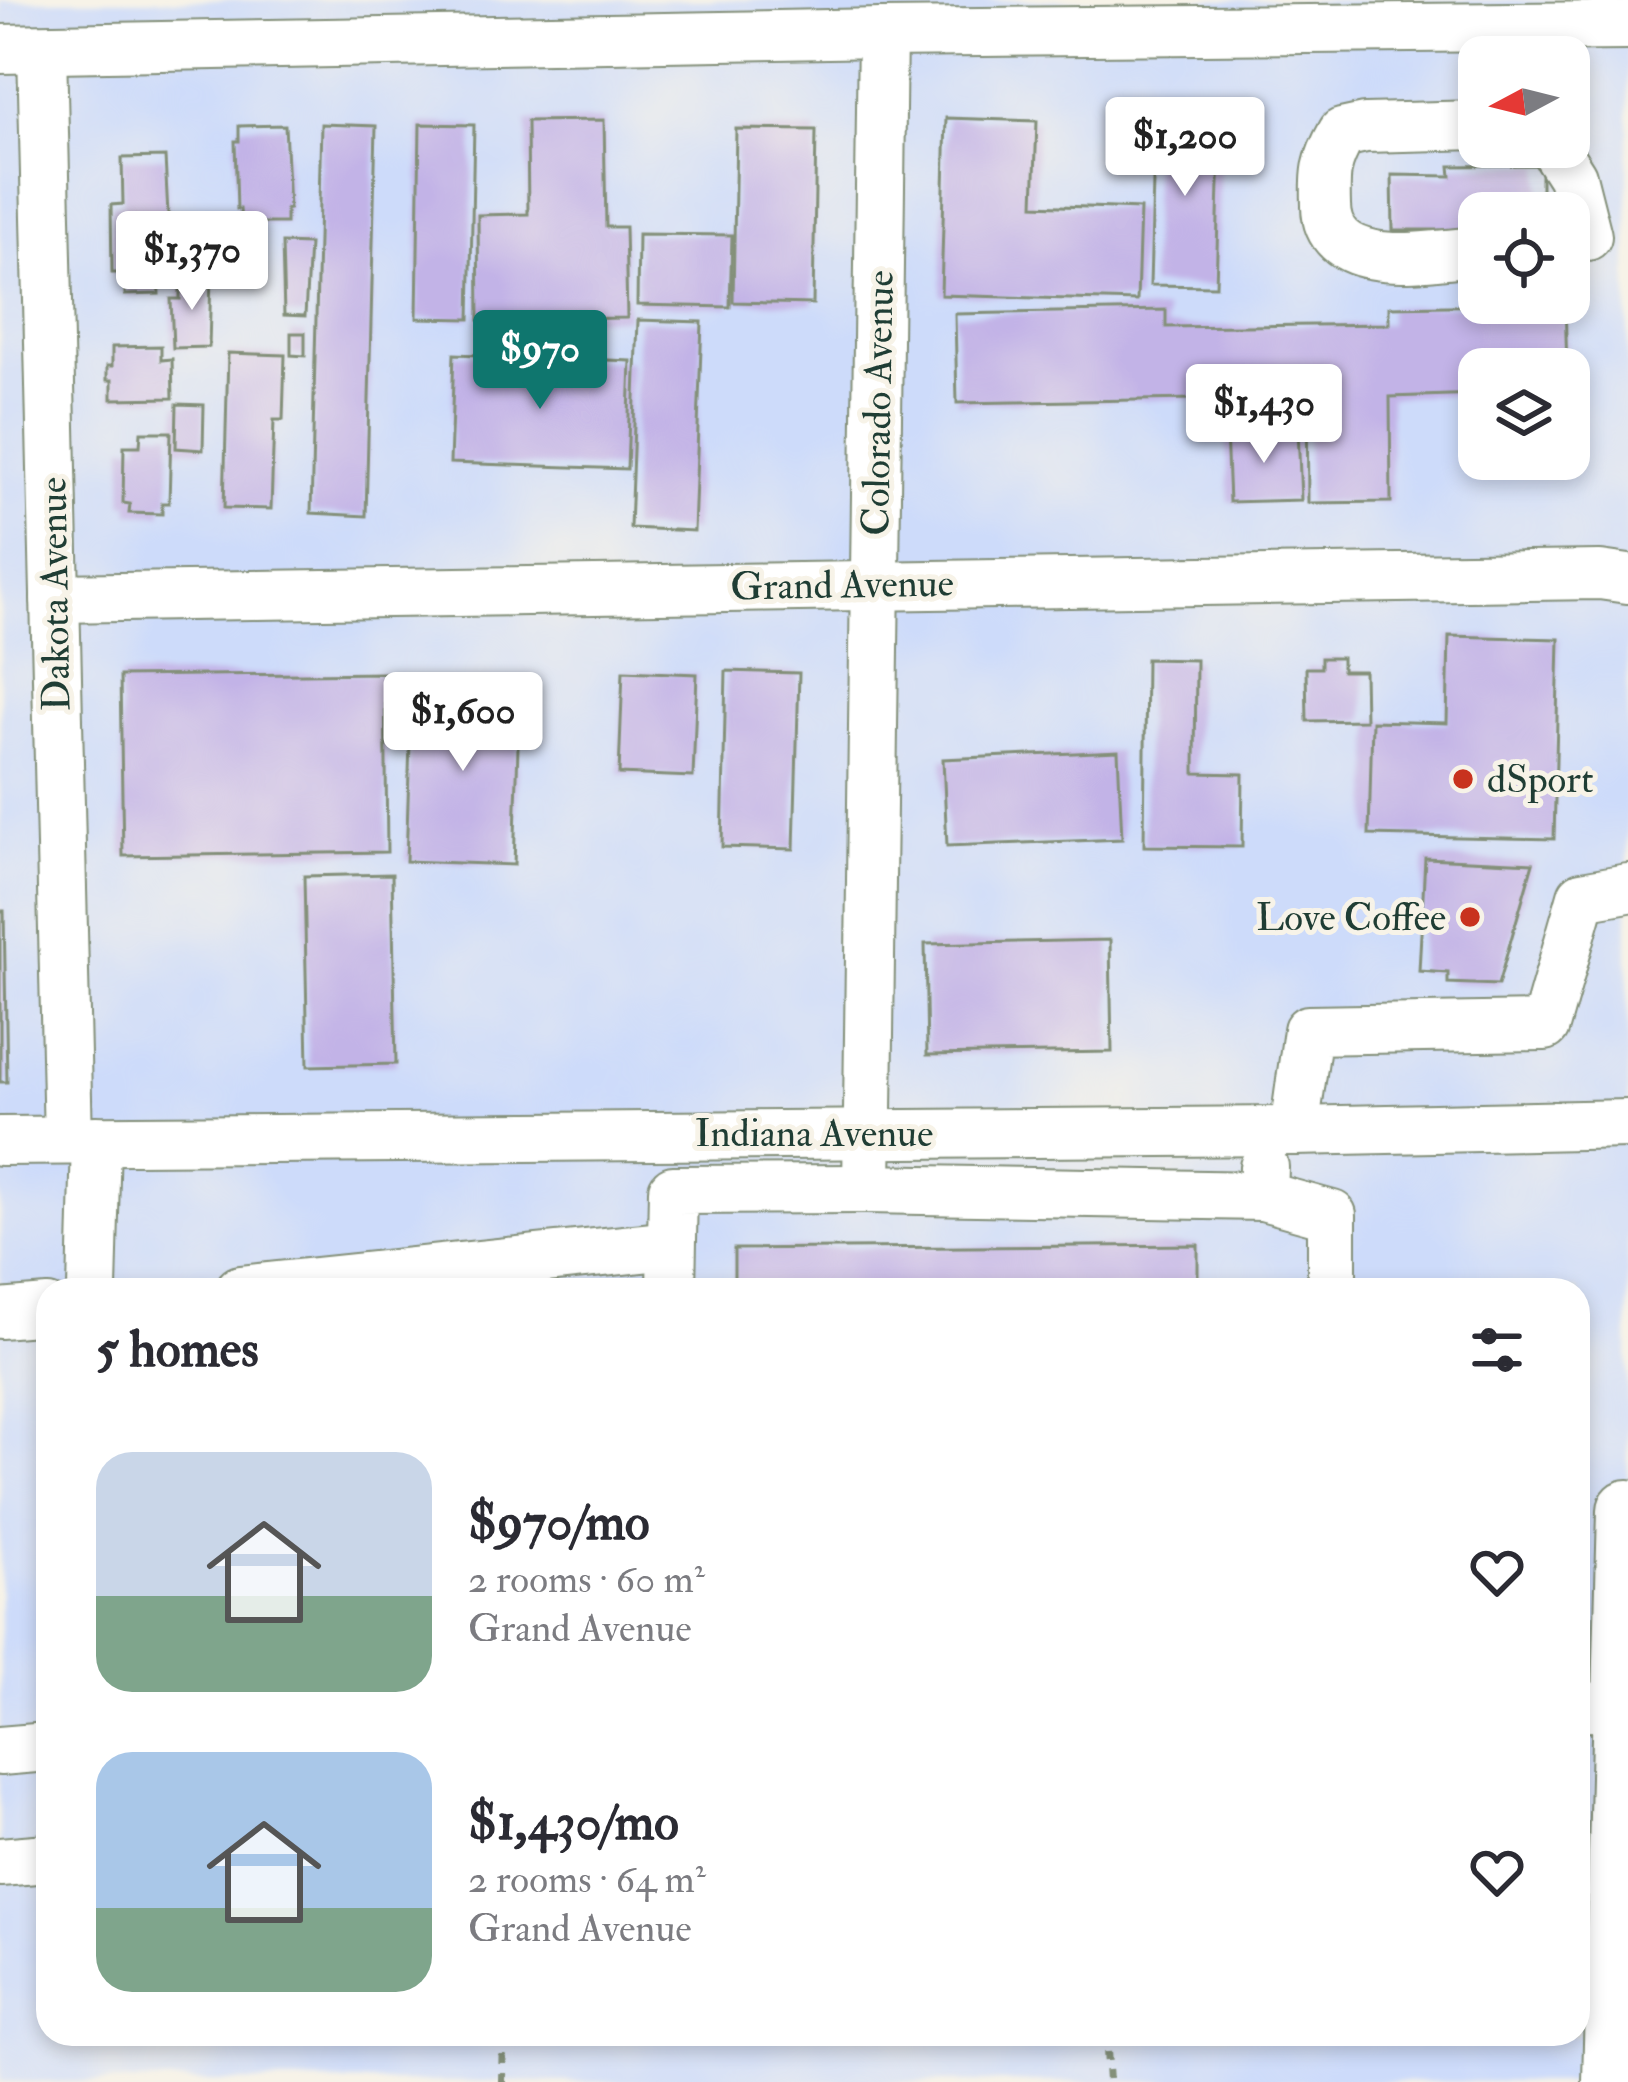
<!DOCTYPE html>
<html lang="en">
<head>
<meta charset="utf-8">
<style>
  body { margin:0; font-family:"IM FELL Double Pica",serif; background:#f7f7f7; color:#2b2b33; height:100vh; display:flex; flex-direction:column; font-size:45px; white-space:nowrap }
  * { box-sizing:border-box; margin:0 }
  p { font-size:39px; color:#7c7c81 }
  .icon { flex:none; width:66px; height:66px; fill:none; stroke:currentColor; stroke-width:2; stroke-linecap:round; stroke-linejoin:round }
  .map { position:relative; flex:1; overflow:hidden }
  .sheet { position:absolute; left:36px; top:1278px; width:1554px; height:768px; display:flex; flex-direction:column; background:#fff; border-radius:36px; box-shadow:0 6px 18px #0003 }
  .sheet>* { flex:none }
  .needle { width:78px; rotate:263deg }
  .buttons { position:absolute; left:1458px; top:36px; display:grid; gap:24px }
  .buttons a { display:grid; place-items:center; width:132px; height:132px; border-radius:24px; background:#fff; box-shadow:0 6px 18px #0003; font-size:60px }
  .price { position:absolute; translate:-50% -102px; padding:0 27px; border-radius:12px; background:#fff; color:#222; font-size:39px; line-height:78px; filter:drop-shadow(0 3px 6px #0008) }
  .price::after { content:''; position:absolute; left:50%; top:72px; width:36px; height:27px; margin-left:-18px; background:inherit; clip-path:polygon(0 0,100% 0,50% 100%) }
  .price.selected { background:#0f766e; color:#fff }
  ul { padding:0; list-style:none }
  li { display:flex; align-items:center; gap:36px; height:300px; padding:0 60px }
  li span { display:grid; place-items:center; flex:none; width:336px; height:240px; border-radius:36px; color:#555 }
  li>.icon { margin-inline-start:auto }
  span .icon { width:144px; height:144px; fill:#fffc; stroke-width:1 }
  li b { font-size:51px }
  h2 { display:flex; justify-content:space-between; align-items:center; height:144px; padding:0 60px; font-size:51px }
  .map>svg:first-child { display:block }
  .built { fill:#cddbfa; fill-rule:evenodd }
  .building { fill:#c2b3e7 }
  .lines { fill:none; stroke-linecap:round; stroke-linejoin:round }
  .minor-casing { stroke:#84907a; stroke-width:52 }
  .major-casing { stroke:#84907a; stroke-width:64 }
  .path { stroke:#84907a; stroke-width:8; stroke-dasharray:9 9; stroke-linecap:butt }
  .minor { stroke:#fff; stroke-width:48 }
  .major { stroke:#fff; stroke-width:60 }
  .poi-dot { fill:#c8321e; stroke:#f7f3e8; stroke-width:4.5 }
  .labels { text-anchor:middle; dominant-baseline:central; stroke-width:10; stroke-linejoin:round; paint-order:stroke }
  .street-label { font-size:39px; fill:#1f3d34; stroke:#f7f3e8 }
  .poi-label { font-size:39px; fill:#1f3d34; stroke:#f7f3e8; text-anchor:start }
</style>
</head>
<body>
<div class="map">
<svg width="1628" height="2082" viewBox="0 0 1628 2082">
  <rect width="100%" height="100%" fill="#f7f3e8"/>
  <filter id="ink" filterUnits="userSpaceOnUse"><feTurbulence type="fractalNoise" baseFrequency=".00833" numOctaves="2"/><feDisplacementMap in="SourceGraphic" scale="24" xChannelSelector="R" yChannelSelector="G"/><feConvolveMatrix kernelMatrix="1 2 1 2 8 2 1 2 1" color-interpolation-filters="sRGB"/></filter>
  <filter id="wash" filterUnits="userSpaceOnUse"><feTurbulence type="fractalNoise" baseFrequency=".004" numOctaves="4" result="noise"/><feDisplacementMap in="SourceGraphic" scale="48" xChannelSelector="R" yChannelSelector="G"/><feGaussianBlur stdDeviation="2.7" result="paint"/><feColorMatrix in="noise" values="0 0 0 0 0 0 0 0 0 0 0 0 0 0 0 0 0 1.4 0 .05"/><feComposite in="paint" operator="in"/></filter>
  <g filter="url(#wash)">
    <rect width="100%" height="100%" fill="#e8e2c1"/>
    <!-- built -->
    <path class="built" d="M0,0H1628V2082H0V1862L48,1858V2034H1578V1290H48V1852L0,1856ZM1479,57H1569V147H1479ZM1479,213H1569V303H1479ZM1479,369H1569V459H1479Z"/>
    <g id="blocks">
      <!-- building -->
      <g class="building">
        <path d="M1155,112L1221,114L1216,286L1150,285Z"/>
        <path d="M946,118L1037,121L1034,205L1140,209L1137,301L941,295Z"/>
        <path d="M604,120L606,227H625L627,318L479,320L478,215L528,214L527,121Z"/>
        <path d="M321,124L376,126L366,516L311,513Z"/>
        <path d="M420,124L474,125L470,319L417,318Z"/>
        <path d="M285,125L289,209H286V223H241L240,209H237L235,141H239V126Z"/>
        <path d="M736,129L816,130L813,304L733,302Z"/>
        <path d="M165,157L171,272L158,273L159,294L125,295V273H112L111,205L123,204L122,158Z"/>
        <path d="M1541,165V213H1479V230H1393L1392,175L1451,176L1450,166Z"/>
        <path d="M638,234L732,235L730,307L637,305Z"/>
        <path d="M282,243L309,244L305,316L284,315Z"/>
        <path d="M211,275L209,347L173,348L171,299H180V276Z"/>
        <path d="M1565,304L1567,369H1479V394L1390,397L1391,502L1308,503L1307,397L957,403L955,314L1166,310V327L1389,324V307Z"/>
        <path d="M638,320L702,322L694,531L630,528Z"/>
        <path d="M291,333H305V356L291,355Z"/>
        <path d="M161,346V360L172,359L173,398L112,399V380H107V366H112V347Z"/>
        <path d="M228,353L285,355L283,420H274L271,509L224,508Z"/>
        <path d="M454,354L631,361L627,469L450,463Z"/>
        <path d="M177,404L204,405L203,450L176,448Z"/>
        <path d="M1298,429L1301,500L1229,502L1226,431Z"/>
        <path d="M141,432H171L169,503H162V514L129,513L130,504L123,503L124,446H140Z"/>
        <path d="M1449,636L1559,639L1554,839L1369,835L1372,721L1447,723Z"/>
        <path d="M1321,658H1342V671H1364L1365,720L1307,721L1306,668H1321Z"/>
        <path d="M1146,659L1196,660L1195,773L1243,774L1242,847L1144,846Z"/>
        <path d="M623,671L697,674L693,777L619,774Z"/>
        <path d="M726,671L799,673L794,849L722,847Z"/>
        <path d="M385,673L387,852L123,856L120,676Z"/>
        <path d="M412,684L520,688L514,865L406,861Z"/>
        <path d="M1118,751L1122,839L947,846L943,759Z"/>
        <path d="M1425,858L1533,863L1498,985L1448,983V973L1419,971Z"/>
        <path d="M392,874L396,1064L308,1066L304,876Z"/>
        <path d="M0,911H4L7,1082H0Z"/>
        <path d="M1110,940L1112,1052L927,1055L925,944Z"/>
        <path d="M1198,1245V1290H734V1249Z"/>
      </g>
    </g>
  </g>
  <g filter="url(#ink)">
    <use href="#blocks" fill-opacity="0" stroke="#84907a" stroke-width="3"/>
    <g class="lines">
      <!-- minor casing -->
      <g class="minor-casing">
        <g id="minor">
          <path d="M882,33L867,1189L1263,1196"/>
          <path d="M0,49L882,33L1628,26"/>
          <path d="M42,49L68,1140"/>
          <path d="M1479,125L1365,128L1342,133C1325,163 1325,173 1326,206C1327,277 1432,254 1479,251"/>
          <path d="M1553,147L1572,177L1587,236"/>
          <path d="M55,598L1600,575L1628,579"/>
          <path d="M1294,1131L1308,1030L1545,1026L1582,896L1628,888"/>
          <path d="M0,1141L1294,1131L1628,1124"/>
          <path d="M1264,1167L1263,1196L1332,1215V1290"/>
          <path d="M92,1290L96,1140"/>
          <path d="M240,1290L671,1245"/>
          <path d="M671,1290L673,1190L867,1189"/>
          <path d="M0,1314L48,1310"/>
          <path d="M1578,1708L1628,1704"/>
          <path d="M0,1751L48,1747"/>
          <path d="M0,1862L48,1858"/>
        </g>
      </g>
      <!-- major casing -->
      <g class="major-casing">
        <path id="major" d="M1613,2082L1628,1510"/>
      </g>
      <!-- path -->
      <g class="path">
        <path d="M1106,2034L1109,2082"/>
        <path d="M854,2042L866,2034"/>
        <path d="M502,2082L503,2034"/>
      </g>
      <!-- minor -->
      <use href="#minor" class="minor"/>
      <!-- major -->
      <use href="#major" class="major"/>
    </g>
  </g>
  <!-- markers -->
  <g class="poi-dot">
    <circle cx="1463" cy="779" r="12"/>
    <circle cx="1470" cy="917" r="12"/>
  </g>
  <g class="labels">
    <!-- street labels -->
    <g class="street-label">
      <text transform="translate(878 403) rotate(-89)">Colorado Avenue</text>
      <text transform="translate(842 585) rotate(-1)">Grand Avenue</text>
      <text transform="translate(55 594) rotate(-91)">Dakota Avenue</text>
      <text x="814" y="1133">Indiana Avenue</text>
    </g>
    <!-- poi labels -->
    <g class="poi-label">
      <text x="1487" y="779">dSport</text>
      <text x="1446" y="917" text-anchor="end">Love Coffee</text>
    </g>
  </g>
</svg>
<div class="buttons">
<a><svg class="needle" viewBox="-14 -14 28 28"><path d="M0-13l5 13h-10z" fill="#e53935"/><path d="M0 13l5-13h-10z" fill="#7c7c81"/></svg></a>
<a><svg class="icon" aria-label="locate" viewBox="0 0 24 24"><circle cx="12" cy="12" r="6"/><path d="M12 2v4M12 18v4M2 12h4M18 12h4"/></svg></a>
<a><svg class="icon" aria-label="layers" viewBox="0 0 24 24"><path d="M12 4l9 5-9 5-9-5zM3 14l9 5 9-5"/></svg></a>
</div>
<b class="price" style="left:1185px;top:199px">$1,200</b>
<b class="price" style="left:192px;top:313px">$1,370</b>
<b class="price selected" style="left:540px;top:412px">$970</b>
<b class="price" style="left:1264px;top:466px">$1,430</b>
<b class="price" style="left:463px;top:774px">$1,600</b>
<section class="sheet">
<h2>5 homes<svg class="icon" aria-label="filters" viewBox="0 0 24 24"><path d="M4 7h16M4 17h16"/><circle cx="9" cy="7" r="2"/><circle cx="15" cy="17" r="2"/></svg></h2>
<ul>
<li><span style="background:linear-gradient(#c9d6e8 60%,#7fa58c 0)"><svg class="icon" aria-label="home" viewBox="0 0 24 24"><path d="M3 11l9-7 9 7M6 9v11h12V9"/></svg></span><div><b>$970/mo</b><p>2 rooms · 60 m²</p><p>Grand Avenue</p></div><svg class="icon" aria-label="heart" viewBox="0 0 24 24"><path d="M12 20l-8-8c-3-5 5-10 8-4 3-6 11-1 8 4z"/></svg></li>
<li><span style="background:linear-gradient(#a9c7e8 65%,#7fa58c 0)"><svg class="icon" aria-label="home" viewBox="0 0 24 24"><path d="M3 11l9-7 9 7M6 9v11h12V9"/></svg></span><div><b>$1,430/mo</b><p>2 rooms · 64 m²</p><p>Grand Avenue</p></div><svg class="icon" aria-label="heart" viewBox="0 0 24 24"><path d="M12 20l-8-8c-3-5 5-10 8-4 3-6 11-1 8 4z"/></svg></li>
</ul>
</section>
</div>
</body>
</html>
